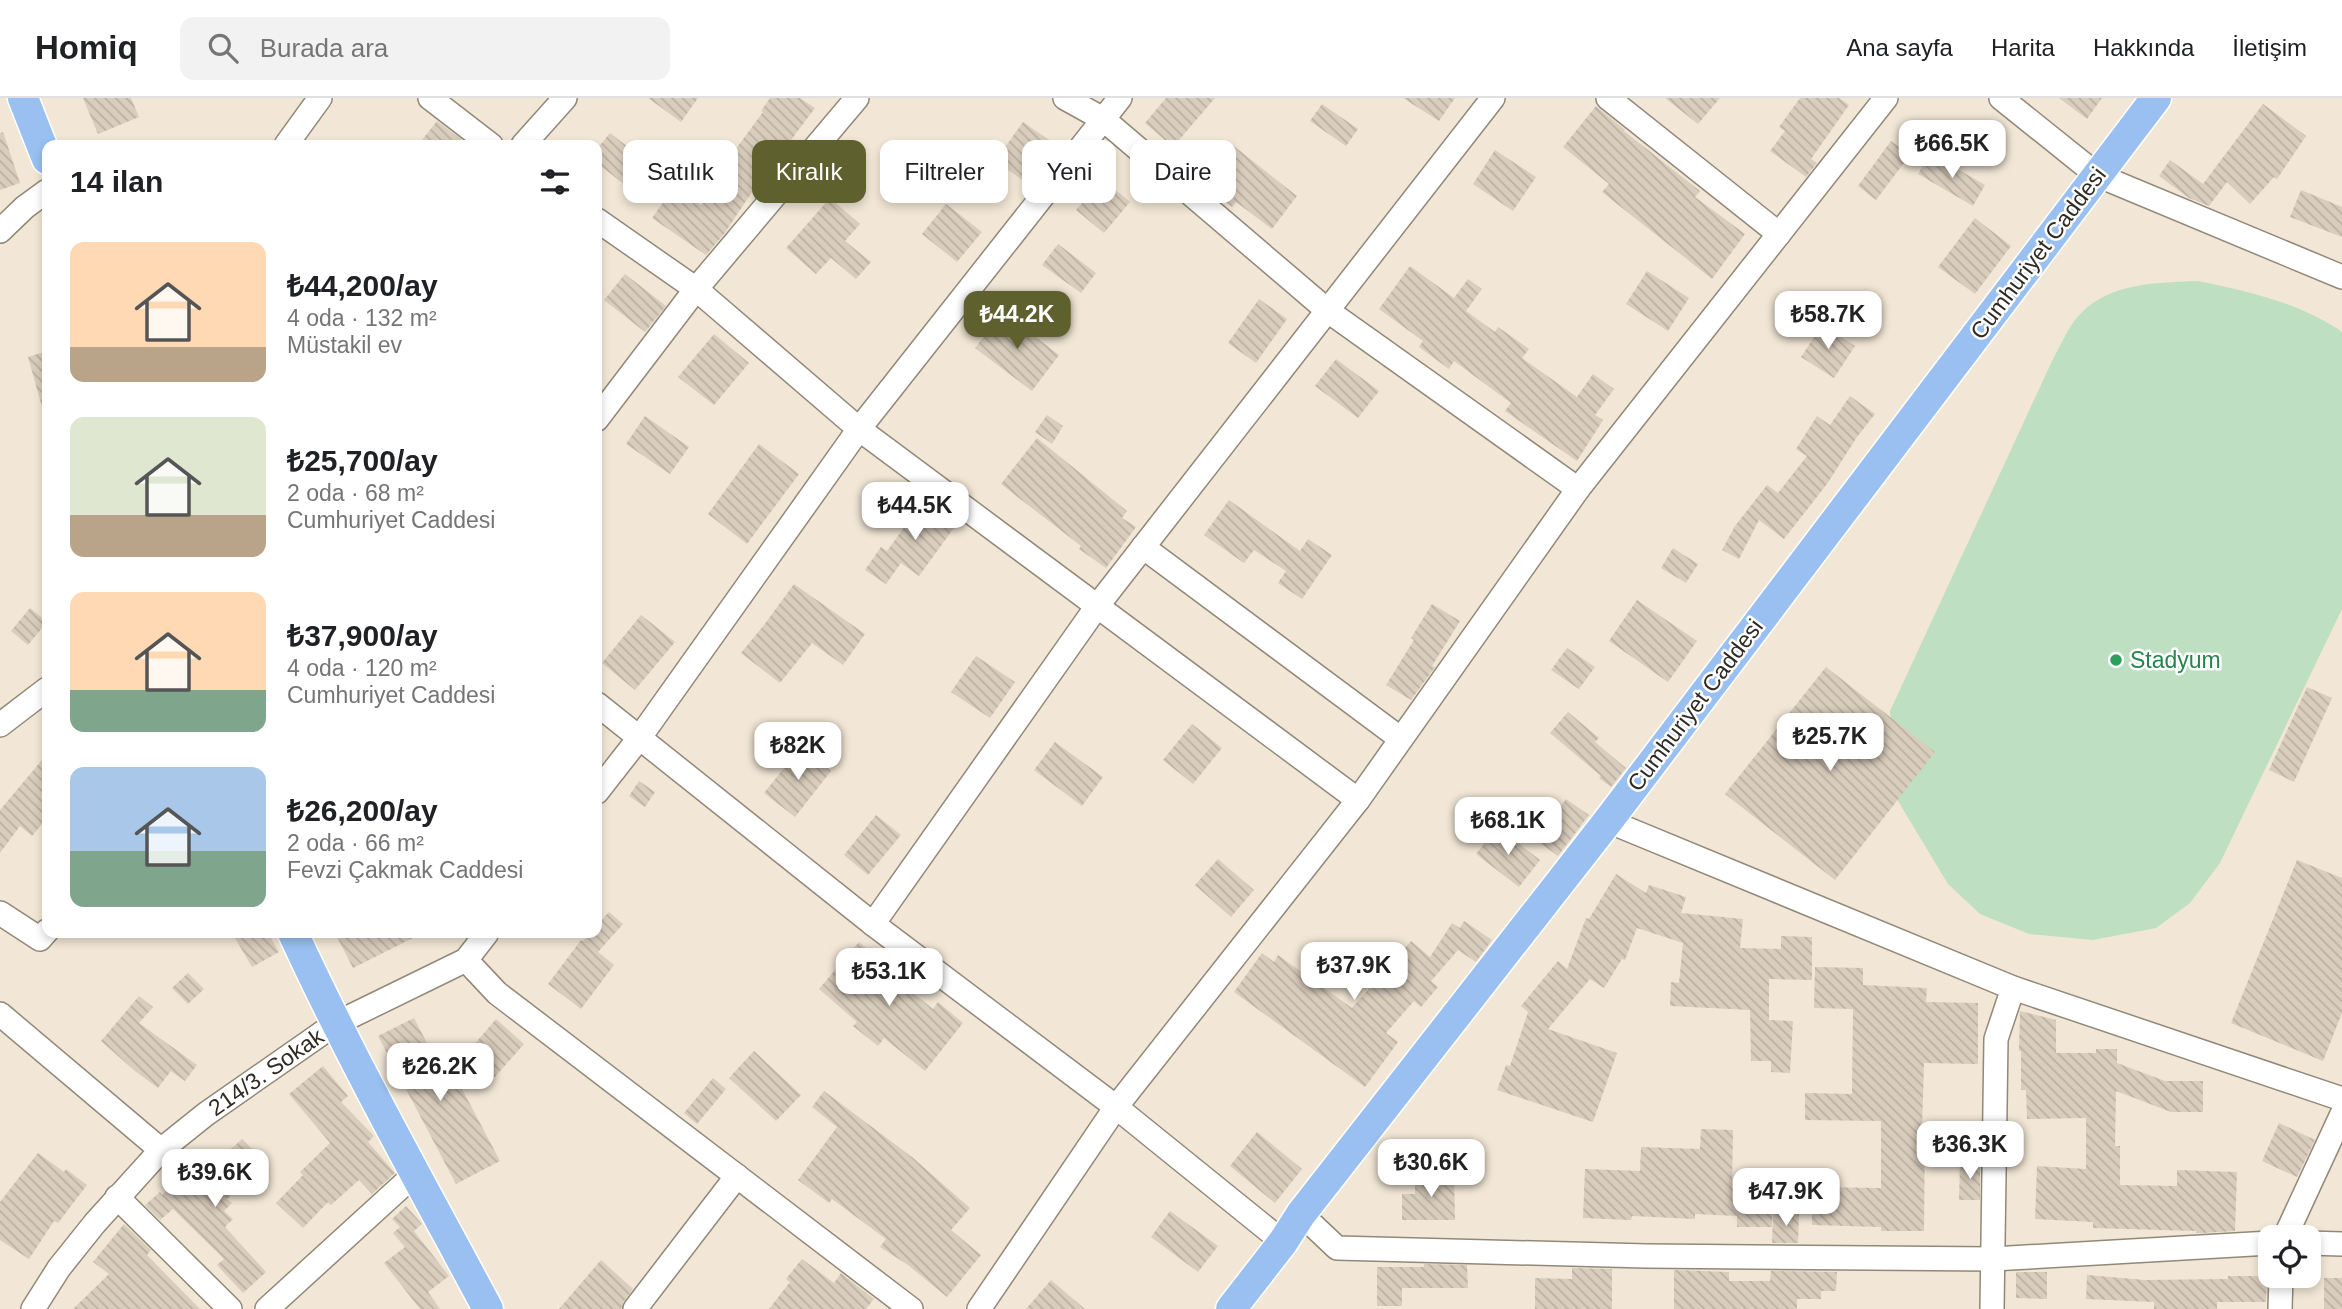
<!DOCTYPE html>
<html lang="tr">
<head>
<meta charset="utf-8">
<style>
  body { margin:0; font-family:Arial,sans-serif; background:#f2f2f2; color:#202124; height:100vh; display:flex; flex-direction:column; font-size:26px; white-space:nowrap }
  * { box-sizing:border-box; margin:0 }
  p { font-size:23px; color:#757577 }
  .icon { flex:none; width:38px; height:38px; fill:none; stroke:currentColor; stroke-width:2; stroke-linecap:round; stroke-linejoin:round }
  .map { position:relative; flex:1; overflow:hidden }
  .details { position:absolute; left:42px; top:42px; width:560px; height:798px; display:flex; flex-direction:column; background:#fff; border-radius:14px; box-shadow:0 4px 10px #0003 }
  .details>* { flex:none }
  .hud { position:absolute; left:623px; top:42px; width:665px; height:63px; display:flex; gap:14px }
  .buttons { position:absolute; left:2258px; top:1127px; display:grid; gap:14px }
  .buttons a { display:grid; place-items:center; width:63px; height:63px; border-radius:14px; background:#fff; box-shadow:0 4px 10px #0003; font-size:35px }
  .price { position:absolute; translate:-50% -60px; padding:0 16px; border-radius:14px; background:#fff; color:#222; font-size:23px; line-height:46px; filter:drop-shadow(0 2px 4px #0008) }
  .price::after { content:''; position:absolute; left:50%; top:42px; width:21px; height:16px; margin-left:-10px; background:inherit; clip-path:polygon(0 0,100% 0,50% 100%) }
  .price.on { background:#5e602d; color:#fff }
  ul { padding:0; list-style:none }
  li { display:flex; align-items:center; gap:21px; height:175px; padding:0 28px }
  li span { display:grid; place-items:center; flex:none; width:196px; height:140px; border-radius:14px; color:#555 }
  li>.icon { margin-inline-start:auto }
  span .icon { width:84px; height:84px; fill:#fffc; stroke-width:1 }
  li b { font-size:30px }
  h2 { display:flex; justify-content:space-between; align-items:center; height:84px; padding:0 28px; font-size:30px }
  .pill { padding:0 24px; border-radius:14px; background:#fff; box-shadow:0 4px 10px #0003; font-size:24px; line-height:63px }
  .pill.on { background:#5e602d; color:#fff }
  header { display:flex; align-items:center; gap:42px; box-sizing:border-box; height:98px; padding:0 35px; background:#fff; border-bottom:2px solid #e0e0e0 }
  header strong { font-size:33px }
  nav { display:flex; gap:38px; margin-inline-start:auto; font-size:24px }
  .search { width:490px; height:63px; background:#f2f2f2; display:flex; align-items:center; gap:18px; box-sizing:border-box; padding:0 24px; border-radius:14px; color:#757577; font-size:26px }
  .map>svg:first-child { display:block }
  .grass { fill:#bfdfc3 }
  .building { fill:url(#building-back-hatch) }
  .lines { fill:none; stroke-linecap:round; stroke-linejoin:round }
  .minor-casing { stroke:#928878; stroke-width:26 }
  .major-casing { stroke:#fff; stroke-width:33 }
  .minor { stroke:#fff; stroke-width:23 }
  .major { stroke:#99c0f1; stroke-width:30 }
  .leisure-dot { fill:#2e9e5b; stroke:#fff; stroke-width:2.5 }
  .labels { text-anchor:middle; dominant-baseline:central; stroke-width:5; stroke-linejoin:round; paint-order:stroke }
  .street-label { font-size:23px; fill:#2f2b24; stroke:#fff }
  .leisure-label { font-size:23px; fill:#27864d; stroke:#fff; text-anchor:start }
</style>
</head>
<body>
<header>
<strong>Homiq</strong>
<div class="search"><svg class="icon" aria-label="search" viewBox="0 0 24 24"><circle cx="10" cy="10" r="6"/><path d="M15 15l6 6"/></svg>Burada ara</div>
<nav><a>Ana sayfa</a><a>Harita</a><a>Hakkında</a><a>İletişim</a></nav>
</header>
<div class="map">
<svg width="2342" height="1211" viewBox="0 0 2342 1211">
  <defs>
    <pattern id="building-back-hatch" width="6" height="6" patternUnits="userSpaceOnUse" patternTransform="scale(1.75)"><rect width="6" height="6" fill="#d9cdbd"/><path d="M-1 5l2 2M0 0l6 6M5-1l2 2" fill="none" stroke="#bbb0a2"/></pattern>
  </defs>
  <rect width="100%" height="100%" fill="#f2e7d6"/>
  <!-- grass -->
  <path class="grass" d="M2198,183C2248,193 2300,205 2342,234V511L2220,765L2190,805L2156,830L2093,842L2029,836L1980,816L1948,786L1898,703L1890,613L2053,261C2061,247 2069,227 2081,215C2112,184 2157,185 2198,183Z"/>
  <!-- building -->
  <g class="building">
    <path d="M83,0H131L139,19L98,36Z"/>
    <path d="M648,0H698L681,24Z"/>
    <path d="M770,0H800L815,10L752,94L724,136L706,157L652,120L675,88L701,107L730,65L727,63L763,14L761,13Z"/>
    <path d="M1166,0H1215L1173,49L1145,25Z"/>
    <path d="M1403,0H1455L1439,23Z"/>
    <path d="M1665,0H1720L1698,26Z"/>
    <path d="M1800,0H1839L1849,7L1811,61L1817,65L1806,79L1770,53L1785,33L1779,29Z"/>
    <path d="M2059,0H2102L2087,21Z"/>
    <path d="M1322,6L1358,31L1346,48L1310,23Z"/>
    <path d="M2263,6L2306,38L2277,81L2274,79L2250,106L2227,84L2209,108L2189,100L2159,78L2170,62L2203,86Z"/>
    <path d="M1596,8L1625,32L1624,33L1700,93L1695,99L1745,136L1712,181L1602,94L1609,86L1563,49Z"/>
    <path d="M437,23L457,38L468,47H418Z"/>
    <path d="M1023,24L1055,46L1027,85L995,63Z"/>
    <path d="M3,34L20,85L0,92V35Z"/>
    <path d="M610,35L645,62L625,87L597,65V51Z"/>
    <path d="M1891,43L1910,57L1876,102L1858,88Z"/>
    <path d="M1230,45L1297,98L1272,131L1236,104L1232,109L1200,83Z"/>
    <path d="M1495,52L1536,79L1513,113L1473,86Z"/>
    <path d="M1930,55L1985,87L1973,108L1918,76Z"/>
    <path d="M1103,81L1130,104L1104,135L1076,112Z"/>
    <path d="M2301,92L2342,109V139L2290,119Z"/>
    <path d="M830,100L860,126L845,143L871,164L856,181L831,160L816,176L786,150Z"/>
    <path d="M946,106L982,134L957,164L922,136Z"/>
    <path d="M1975,120L2011,148L1975,196L1938,169Z"/>
    <path d="M1058,146L1096,175L1081,195L1042,167Z"/>
    <path d="M1410,168L1454,200L1468,181L1482,191L1466,213L1495,234L1498,229L1529,251L1522,260L1577,299L1593,276L1614,291L1595,317L1603,322L1577,363L1505,313L1511,305L1454,263L1449,271L1419,249L1423,243L1379,211Z"/>
    <path d="M1647,173L1689,200L1668,233L1626,206Z"/>
    <path d="M625,176L666,208L645,234L604,202Z"/>
    <path d="M1259,201L1287,221L1256,265L1228,245Z"/>
    <path d="M1003,214L1059,257L1032,293L975,250Z"/>
    <path d="M1822,227L1855,248L1834,280L1801,259Z"/>
    <path d="M714,236L749,265L714,307L678,279Z"/>
    <path d="M47,253V308L42,309L28,259Z"/>
    <path d="M1336,261L1379,293L1358,320L1315,288Z"/>
    <path d="M1850,298L1875,316L1857,339L1827,386L1784,441L1759,422L1739,461L1722,452L1735,428L1767,387L1778,395L1807,358L1796,351L1817,318L1830,327Z"/>
    <path d="M1047,317L1063,328L1052,346L1035,334Z"/>
    <path d="M645,318L689,349L670,376L626,346Z"/>
    <path d="M1037,340L1127,413L1122,420L1136,429L1106,470L1079,451L1081,448L1001,386Z"/>
    <path d="M759,346L799,376L747,446L708,416Z"/>
    <path d="M926,399L959,423L919,478L901,465L886,486L865,472L881,449L887,453Z"/>
    <path d="M1229,402L1300,453L1308,441L1332,457L1302,501L1278,485L1286,473L1254,452L1244,465L1204,437Z"/>
    <path d="M1673,450L1698,466L1686,485L1661,470Z"/>
    <path d="M794,486L865,536L843,567L812,545L780,585L741,555L764,527Z"/>
    <path d="M1637,502L1697,543L1668,584L1609,543Z"/>
    <path d="M1432,506L1460,523L1432,568L1435,569L1411,602L1386,587L1414,542L1411,540Z"/>
    <path d="M30,510L47,524L28,547L11,533Z"/>
    <path d="M641,517L675,544L635,592L602,565Z"/>
    <path d="M1567,550L1595,569L1579,591L1551,572Z"/>
    <path d="M976,558L1015,584L990,620L951,594Z"/>
    <path d="M1826,569L1935,654L1835,782L1725,696Z"/>
    <path d="M2307,589L2332,600L2294,684L2269,672Z"/>
    <path d="M1568,614L1599,640L1595,644L1626,670L1611,689L1599,680L1601,678L1550,635Z"/>
    <path d="M1192,626L1222,650L1193,686L1163,662Z"/>
    <path d="M1055,644L1103,679L1082,708L1034,672Z"/>
    <path d="M801,649L831,673L795,719L764,695Z"/>
    <path d="M47,656V720L32,738L20,728L0,755V712Z"/>
    <path d="M639,683L655,694L645,709L629,698Z"/>
    <path d="M1566,701L1589,717L1558,758L1536,742Z"/>
    <path d="M876,717L901,737L868,777L844,757Z"/>
    <path d="M1497,729L1540,762L1519,789L1476,756Z"/>
    <path d="M1218,761L1254,792L1231,819L1195,787Z"/>
    <path d="M2297,762L2342,780V915L2323,963L2231,925Z"/>
    <path d="M1616,776L1646,795L1649,787L1686,799L1681,815L1743,821L1740,850L1781,851V838L1812,839V882L1769,881V922L1793,923L1790,975L1771,974V963H1751L1750,912L1670,908L1671,884L1679,885L1683,845L1637,830L1625,862L1622,861L1604,890L1590,881L1548,931L1617,955L1593,1024L1497,992L1506,967L1510,968L1528,914L1521,908L1558,863L1567,871L1586,820L1589,821Z"/>
    <path d="M609,814L623,826L598,854L614,867L581,911L548,886L581,842L583,843L590,835H597V827Z"/>
    <path d="M1464,823L1492,842L1476,864L1458,852L1431,883L1438,889L1421,909L1414,903L1386,935L1398,944L1365,989L1234,894L1262,855L1274,864L1278,857L1352,910L1411,843L1430,859L1452,825L1460,830Z"/>
    <path d="M232,835H268L279,854L252,869Z"/>
    <path d="M335,835H423L353,870Z"/>
    <path d="M859,844L883,864L880,868L933,911L938,904L963,925L925,973L884,940L878,948L853,928L857,924L819,891Z"/>
    <path d="M1815,869L1863,870V887L1927,890L1926,904L1978,905V966L1924,965L1922,1031H1925L1924,1133H1881V1129L1812,1127V1089L1881,1090V1023L1805,1022V995L1852,996L1853,911L1814,910Z"/>
    <path d="M188,875L204,891L188,906L172,890Z"/>
    <path d="M139,898L153,909L139,925L197,967L185,983L171,973L158,990L135,973L101,943Z"/>
    <path d="M2020,913L2056,922V955H2096V951H2117V965L2165,983H2203V1014H2171L2116,993L2115,1048H2120V1087L2177,1088V1072L2237,1074L2235,1133L2203,1135H2196V1133L2093,1130V1124L2035,1121L2037,1068L2086,1071V1020L2027,1021L2026,992H2021V953H2019Z"/>
    <path d="M414,920L445,980L452,972L500,1063L456,1086L378,938Z"/>
    <path d="M496,921L524,946L494,980L466,956Z"/>
    <path d="M754,953L801,997L776,1023L729,980Z"/>
    <path d="M323,968L348,998L341,1004L374,1038L368,1044L395,1075L372,1096L359,1082L331,1107L328,1104L303,1130L276,1105L303,1077L300,1074L330,1045L289,996Z"/>
    <path d="M713,980L726,991L697,1026L684,1015Z"/>
    <path d="M824,993L912,1059L970,1110L951,1132L981,1157L947,1199L908,1167L880,1149L886,1141L832,1101L829,1105L798,1082L837,1029L812,1009Z"/>
    <path d="M2279,1025L2315,1042L2297,1079L2262,1063Z"/>
    <path d="M1701,1031L1733,1032L1732,1090H1772V1129H1737V1118L1695,1116V1121L1632,1118L1631,1122L1583,1120L1585,1071L1640,1073L1641,1049L1700,1051Z"/>
    <path d="M1257,1034L1302,1071L1275,1105L1230,1068Z"/>
    <path d="M242,1041L265,1065L227,1101L232,1105L224,1113L233,1121L225,1129L266,1174L243,1195L217,1167L224,1161L173,1111L160,1122L145,1107L160,1094L162,1097L193,1063L206,1074Z"/>
    <path d="M38,1055L64,1074L66,1071L87,1087L58,1125L54,1123L29,1161L0,1142V1104Z"/>
    <path d="M1960,1063L1980,1064V1102H1959Z"/>
    <path d="M1415,1076H1454L1455,1122H1402V1096H1415Z"/>
    <path d="M406,1108L422,1126L414,1133L449,1178L428,1194L440,1211H420L384,1165L405,1149L393,1135L400,1129L392,1121Z"/>
    <path d="M1170,1113L1218,1148L1198,1174L1151,1139Z"/>
    <path d="M1773,1116H1799L1798,1145H1772Z"/>
    <path d="M124,1126L151,1152L147,1157L200,1211H73L109,1176L93,1164Z"/>
    <path d="M802,1161L834,1185L841,1175L874,1201L866,1211H769L790,1184L786,1181Z"/>
    <path d="M601,1162L633,1191L624,1203L621,1211H559Z"/>
    <path d="M1424,1166L1467,1167L1468,1190H1402V1208H1377V1169H1424Z"/>
    <path d="M1572,1170L1612,1171V1211H1535V1180L1572,1181Z"/>
    <path d="M1674,1172L1729,1174V1183H1770L1771,1173L1837,1174L1836,1193H1821V1201H1797V1211H1674Z"/>
    <path d="M2016,1174H2047V1201L2016,1200Z"/>
    <path d="M2087,1177L2145,1182L2228,1181V1178H2267L2266,1204H2217V1211H2154V1204L2086,1201Z"/>
    <rect x="2324" y="1180" width="18" height="31"/>
    <path d="M1051,1182L1085,1211H1026Z"/>
  </g>
  <g class="lines">
    <!-- minor casing -->
    <g class="minor-casing">
      <g id="minor">
        <path d="M430,0L491,47"/>
        <path d="M1065,0L1103,21L1328,213L1578,391"/>
        <path d="M1608,0L1779,136"/>
        <path d="M2001,0L2097,77L2342,179"/>
        <path d="M286,47L320,0"/>
        <path d="M523,47L565,0"/>
        <path d="M597,122L696,191L859,331L1358,702"/>
        <path d="M0,133L25,109L47,93"/>
        <path d="M597,321L696,191L857,0"/>
        <path d="M1143,449L1401,641"/>
        <path d="M597,606L873,826L1116,1009L1283,1144"/>
        <path d="M0,627L47,591"/>
        <path d="M597,694L640,639L859,331L1120,0"/>
        <path d="M1608,723L2013,890L2342,1001"/>
        <path d="M0,815L40,841L47,833"/>
        <path d="M873,826L1098,507L1493,0"/>
        <path d="M466,862L497,895L911,1211"/>
        <path d="M0,916L161,1052"/>
        <path d="M117,1099L230,1211"/>
        <path d="M1301,1116L1337,1150L1646,1158L1993,1161L2270,1145"/>
        <path d="M2285,1139L2342,1016"/>
        <path d="M2308,1145L2342,1146"/>
        <path d="M33,1211L59,1170L95,1125L161,1052L206,1016L335,926L466,862L487,835"/>
        <path d="M267,1211L415,1076"/>
        <path d="M635,1211L737,1078"/>
        <path d="M979,1211L1116,1009L1358,702L1578,391L1886,0"/>
        <path d="M1992,1211L1996,941L2013,890"/>
        <path d="M2280,1211L2281,1178"/>
      </g>
    </g>
    <!-- major casing -->
    <g class="major-casing">
      <g id="major">
        <path d="M23,0L47,61"/>
        <path d="M293,835C352,963 421,1086 488,1211"/>
        <path d="M1231,1211L1283,1144L1301,1116L1608,723L2156,0"/>
      </g>
    </g>
    <!-- minor -->
    <use href="#minor" class="minor"/>
    <!-- major -->
    <use href="#major" class="major"/>
  </g>
  <!-- markers -->
  <circle class="leisure-dot" cx="2116" cy="562" r="7"/>
  <g class="labels">
    <!-- street labels -->
    <g class="street-label">
      <text transform="translate(2038 155) rotate(-53)">Cumhuriyet Caddesi</text>
      <text transform="translate(1695 607) rotate(-53)">Cumhuriyet Caddesi</text>
      <text transform="translate(266 974) rotate(-35)">214/3. Sokak</text>
    </g>
    <!-- leisure labels -->
    <g class="leisure-label">
      <text x="2130" y="562">Stadyum</text>
    </g>
  </g>
</svg>
<div class="buttons">
<a><svg class="icon" aria-label="locate" viewBox="0 0 24 24"><circle cx="12" cy="12" r="6"/><path d="M12 2v4M12 18v4M2 12h4M18 12h4"/></svg></a>
</div>
<b class="price" style="left:1952px;top:82px">₺66.5K</b>
<b class="price on" style="left:1017px;top:253px">₺44.2K</b>
<b class="price" style="left:1828px;top:253px">₺58.7K</b>
<b class="price" style="left:915px;top:444px">₺44.5K</b>
<b class="price" style="left:1830px;top:675px">₺25.7K</b>
<b class="price" style="left:798px;top:684px">₺82K</b>
<b class="price" style="left:1508px;top:759px">₺68.1K</b>
<b class="price" style="left:1354px;top:904px">₺37.9K</b>
<b class="price" style="left:889px;top:910px">₺53.1K</b>
<b class="price" style="left:440px;top:1005px">₺26.2K</b>
<b class="price" style="left:1970px;top:1083px">₺36.3K</b>
<b class="price" style="left:1431px;top:1101px">₺30.6K</b>
<b class="price" style="left:215px;top:1111px">₺39.6K</b>
<b class="price" style="left:1786px;top:1130px">₺47.9K</b>
<div class="hud">
<a class="pill">Satılık</a>
<a class="pill on">Kiralık</a>
<a class="pill">Filtreler</a>
<a class="pill">Yeni</a>
<a class="pill">Daire</a>
</div>
<section class="details">
<h2>14 ilan<svg class="icon" aria-label="filters" viewBox="0 0 24 24"><path d="M4 7h16M4 17h16"/><circle cx="9" cy="7" r="2"/><circle cx="15" cy="17" r="2"/></svg></h2>
<ul>
<li><span style="background:linear-gradient(#ffd9b3 75%,#b9a48a 0)"><svg class="icon" aria-label="home" viewBox="0 0 24 24"><path d="M3 11l9-7 9 7M6 9v11h12V9"/></svg></span><div><b>₺44,200/ay</b><p>4 oda · 132 m²</p><p>Müstakil ev</p></div></li>
<li><span style="background:linear-gradient(#dfe7d0 70%,#b9a48a 0)"><svg class="icon" aria-label="home" viewBox="0 0 24 24"><path d="M3 11l9-7 9 7M6 9v11h12V9"/></svg></span><div><b>₺25,700/ay</b><p>2 oda · 68 m²</p><p>Cumhuriyet Caddesi</p></div></li>
<li><span style="background:linear-gradient(#ffd9b3 70%,#7fa58c 0)"><svg class="icon" aria-label="home" viewBox="0 0 24 24"><path d="M3 11l9-7 9 7M6 9v11h12V9"/></svg></span><div><b>₺37,900/ay</b><p>4 oda · 120 m²</p><p>Cumhuriyet Caddesi</p></div></li>
<li><span style="background:linear-gradient(#a9c7e8 60%,#7fa58c 0)"><svg class="icon" aria-label="home" viewBox="0 0 24 24"><path d="M3 11l9-7 9 7M6 9v11h12V9"/></svg></span><div><b>₺26,200/ay</b><p>2 oda · 66 m²</p><p>Fevzi Çakmak Caddesi</p></div></li>
</ul>
</section>
</div>
</body>
</html>
